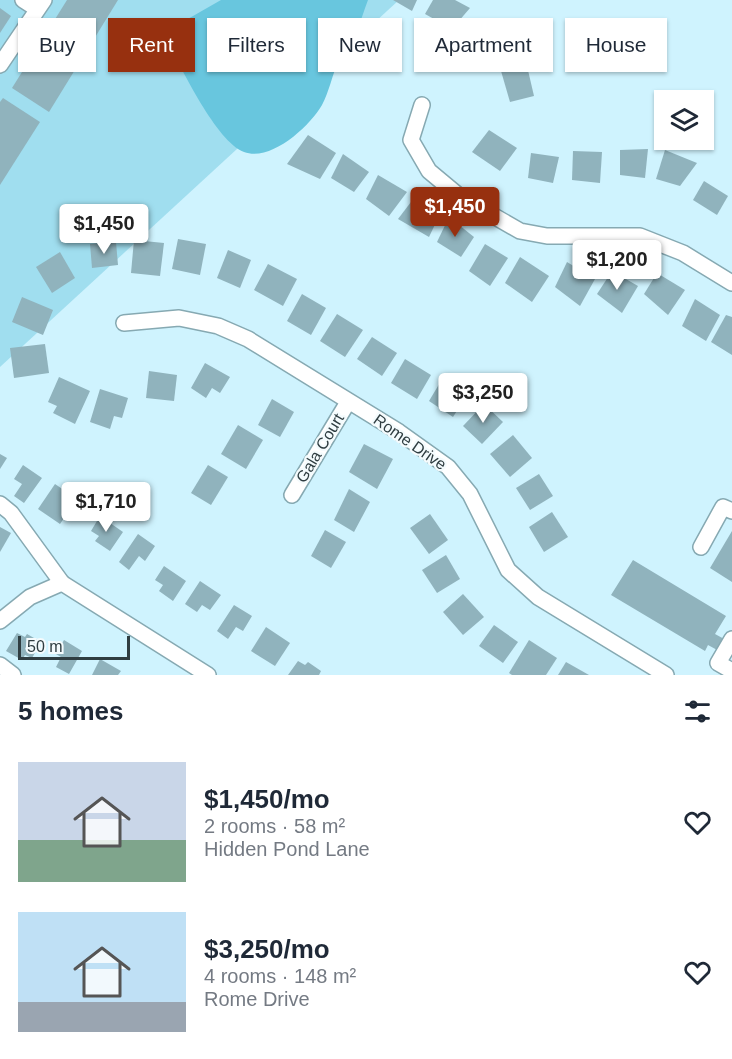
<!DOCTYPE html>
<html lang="en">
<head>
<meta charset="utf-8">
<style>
  body { margin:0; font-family:Arial,sans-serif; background:#f2f2f3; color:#1f2937; height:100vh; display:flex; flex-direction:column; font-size:22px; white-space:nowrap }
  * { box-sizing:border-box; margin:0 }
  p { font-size:20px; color:#747a83 }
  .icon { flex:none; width:33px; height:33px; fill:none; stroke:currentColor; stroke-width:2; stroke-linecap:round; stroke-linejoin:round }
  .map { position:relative; height:675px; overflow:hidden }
  .drawer { display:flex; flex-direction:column; background:#fff; flex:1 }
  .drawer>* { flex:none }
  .guide { position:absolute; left:18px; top:18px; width:696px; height:54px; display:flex; gap:12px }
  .tools { position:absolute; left:654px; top:90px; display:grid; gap:12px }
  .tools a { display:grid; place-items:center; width:60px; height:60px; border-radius:0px; background:#fff; box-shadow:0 2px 4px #0004; font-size:30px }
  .scale { position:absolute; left:18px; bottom:15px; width:112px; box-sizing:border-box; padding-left:6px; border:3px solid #2f3d41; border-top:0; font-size:16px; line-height:21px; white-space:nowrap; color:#2f3d41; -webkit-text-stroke:4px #f4fbfd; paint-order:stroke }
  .price { position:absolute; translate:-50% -51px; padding:0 14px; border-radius:6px; background:#fff; color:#222; font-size:20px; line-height:39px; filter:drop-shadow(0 2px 3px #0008) }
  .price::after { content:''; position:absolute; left:50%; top:36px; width:18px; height:14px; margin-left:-9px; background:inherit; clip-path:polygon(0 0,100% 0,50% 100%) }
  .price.active { background:#97300f; color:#fff }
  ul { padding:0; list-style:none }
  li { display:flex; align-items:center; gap:18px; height:150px; padding:0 18px }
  li span { display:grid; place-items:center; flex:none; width:168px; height:120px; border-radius:0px; color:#555 }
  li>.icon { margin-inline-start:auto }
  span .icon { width:72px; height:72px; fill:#fffc; stroke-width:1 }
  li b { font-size:26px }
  h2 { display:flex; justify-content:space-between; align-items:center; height:72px; padding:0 18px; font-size:26px }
  .pill { padding:0 21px; border-radius:0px; background:#fff; box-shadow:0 2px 4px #0004; font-size:21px; line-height:54px }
  .pill.active { background:#97300f; color:#fff }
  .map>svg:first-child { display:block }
  .green { fill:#a0deef }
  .water { fill:#68c6de }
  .building { fill:#90b3bd }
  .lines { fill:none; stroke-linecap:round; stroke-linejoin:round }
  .minor-casing { stroke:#86a9b2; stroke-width:18 }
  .minor { stroke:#fff; stroke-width:15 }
  .labels { text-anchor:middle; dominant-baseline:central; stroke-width:4.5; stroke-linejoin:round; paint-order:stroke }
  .street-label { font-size:16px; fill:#2f3d41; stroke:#f4fbfd }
</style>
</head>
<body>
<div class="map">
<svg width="732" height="675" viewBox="0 0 732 675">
  <rect width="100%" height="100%" fill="#cff3fe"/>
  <!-- green -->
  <path class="green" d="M0,0H399L0,367Z"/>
  <!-- water -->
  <path class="water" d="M221,0H368C364,10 361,21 357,30C351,41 343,51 338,62C332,76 329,92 322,105C309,127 271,162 244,152C216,141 183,70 168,44L179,24Z"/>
  <!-- building -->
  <g class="building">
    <path d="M67,0H118L49,112L12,88Z"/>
    <path d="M393,0H417L412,11Z"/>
    <path d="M433,0H455L470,8L452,29L425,14Z"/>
    <path d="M0,8L11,16L0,33Z"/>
    <path d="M498,21L511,51L492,62L477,35Z"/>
    <path d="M527,66L534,96L510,102L501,71Z"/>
    <path d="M3,98L40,122L0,185V102Z"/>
    <path d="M489,130L517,148L500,171L472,152Z"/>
    <path d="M308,135L336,153L320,179L287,164Z"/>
    <path d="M648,149L645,178L620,175V150Z"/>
    <path d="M665,150L697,163L680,186L656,179Z"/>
    <path d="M573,151L602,152L600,183L572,180Z"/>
    <path d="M531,153L559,157L553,183L528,178Z"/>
    <path d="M343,154L369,172L354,192L331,178Z"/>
    <path d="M378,175L407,192L389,216L366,199Z"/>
    <path d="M704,181L728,196L717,215L693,200Z"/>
    <path d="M414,198L440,214L429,237L398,219Z"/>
    <path d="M449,217L474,237L461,257L437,242Z"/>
    <path d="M178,239L206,244L200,275L172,269Z"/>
    <path d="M134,240L164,243L160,276L131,273Z"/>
    <path d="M116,242L118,265L92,268L90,244Z"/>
    <path d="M485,244L508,258L490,286L469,271Z"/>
    <path d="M228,250L251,260L240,288L217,278Z"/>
    <path d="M60,252L75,278L52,293L36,267Z"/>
    <path d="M520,257L549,276L532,302L505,283Z"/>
    <path d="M567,262L595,279L580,306L555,287Z"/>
    <path d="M268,264L297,279L283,306L254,290Z"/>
    <path d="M612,271L638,286L622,313L597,294Z"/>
    <path d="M657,273L685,290L668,315L644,294Z"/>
    <path d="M302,294L326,308L311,335L287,321Z"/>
    <path d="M22,297L53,310L43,335L12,322Z"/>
    <path d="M695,299L720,315L706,341L682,326Z"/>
    <path d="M337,314L363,330L345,357L320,341Z"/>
    <path d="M726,315L732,317V355L711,342Z"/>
    <path d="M372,337L397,353L382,376L357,359Z"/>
    <path d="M45,344L49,373L14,378L10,348Z"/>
    <path d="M405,359L431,375L417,399L391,383Z"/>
    <path d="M205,363L230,377L220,393L212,388L206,398L191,388Z"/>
    <path d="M149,371L177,375L174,401L146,398Z"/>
    <path d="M444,376L469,392L453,417L429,401Z"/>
    <path d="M59,377L90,391L75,424L53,413L57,406L48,402Z"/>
    <path d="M100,389L128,398L122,418L114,416L110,429L90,422Z"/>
    <path d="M272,399L294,412L280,437L258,425Z"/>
    <path d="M484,404L503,422L482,444L463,426Z"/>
    <path d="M238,425L263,440L246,469L221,454Z"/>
    <path d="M513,435L532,458L510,477L490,454Z"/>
    <path d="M364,444L393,459L377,489L349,472Z"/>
    <path d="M0,454L7,458L0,469Z"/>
    <path d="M23,465L42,478L24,503L14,496L22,484L14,479Z"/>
    <path d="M208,465L228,477L211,505L191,493Z"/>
    <path d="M539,474L553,496L530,510L516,488Z"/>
    <path d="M55,484L77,499L60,524L38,509Z"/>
    <path d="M349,489L370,502L354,532L334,520Z"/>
    <path d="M552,512L568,537L544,552L529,527Z"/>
    <path d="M430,514L448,540L429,554L410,528Z"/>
    <path d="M100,516L123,532L110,551L95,541L99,536L91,531Z"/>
    <path d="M0,527L11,533L0,552Z"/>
    <path d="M325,530L346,542L331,568L311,556Z"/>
    <path d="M732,531V582L710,568Z"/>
    <path d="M138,534L155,546L145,561L139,556L129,570L119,562Z"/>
    <path d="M446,555L460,579L437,593L422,570Z"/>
    <path d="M633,560L726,616L715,634L726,640L719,651L708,645L705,651L611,595Z"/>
    <path d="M164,566L186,581L173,601L159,591L163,585L155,580Z"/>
    <path d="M200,581L221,595L210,610L202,605L197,612L185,604Z"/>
    <path d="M463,594L484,617L463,635L443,612Z"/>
    <path d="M234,605L252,616L243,631L236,627L228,639L217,631Z"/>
    <path d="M494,625L518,642L503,663L479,646Z"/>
    <path d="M266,627L290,643L275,666L251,651Z"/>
    <path d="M17,633L25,637L27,634L41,642L32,658L25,655L22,660L6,651Z"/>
    <path d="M64,640L82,651L69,674L56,667L61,657L56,654Z"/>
    <path d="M529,640L557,658L546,675H512L509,673Z"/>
    <path d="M100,659L121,671L118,675H92Z"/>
    <path d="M298,661L305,665L308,662L321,671L319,675H288Z"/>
    <path d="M566,662L589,675H558Z"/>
  </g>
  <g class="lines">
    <!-- minor casing -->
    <g class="minor-casing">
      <g id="minor">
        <path d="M23,0L37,9"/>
        <path d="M0,65L44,0"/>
        <path d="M422,105L411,140L429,171L459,196L520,231L547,236H640L683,253L732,283"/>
        <path d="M124,323L179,318L218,326L248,339L399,432L448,467L470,494L508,570L538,597L666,675"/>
        <path d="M292,495L348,402"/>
        <path d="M0,504L11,513L62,583L208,675"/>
        <path d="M701,547L723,507L732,511"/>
        <path d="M0,621L30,597L62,583"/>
        <path d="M732,639L718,663L732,671"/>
        <path d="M0,665L13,675"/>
      </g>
    </g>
    <!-- minor -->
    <use href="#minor" class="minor"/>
  </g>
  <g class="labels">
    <!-- street labels -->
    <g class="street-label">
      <text transform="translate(410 442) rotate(35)">Rome Drive</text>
      <text transform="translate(320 448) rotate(-59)">Gala Court</text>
    </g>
  </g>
</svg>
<div class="tools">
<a><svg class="icon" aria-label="layers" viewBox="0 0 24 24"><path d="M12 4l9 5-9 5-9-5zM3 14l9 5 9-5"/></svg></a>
</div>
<div class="scale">50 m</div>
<b class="price active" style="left:455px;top:238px">$1,450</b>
<b class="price" style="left:104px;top:255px">$1,450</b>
<b class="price" style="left:617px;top:291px">$1,200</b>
<b class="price" style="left:483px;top:424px">$3,250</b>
<b class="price" style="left:106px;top:533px">$1,710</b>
<div class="guide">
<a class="pill">Buy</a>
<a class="pill active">Rent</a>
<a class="pill">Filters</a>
<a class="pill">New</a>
<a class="pill">Apartment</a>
<a class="pill">House</a>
</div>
</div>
<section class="drawer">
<h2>5 homes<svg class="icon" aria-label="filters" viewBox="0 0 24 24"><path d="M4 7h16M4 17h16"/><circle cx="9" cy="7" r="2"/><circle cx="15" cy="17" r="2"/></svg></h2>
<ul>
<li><span style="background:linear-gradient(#c9d6e8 65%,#7fa58c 0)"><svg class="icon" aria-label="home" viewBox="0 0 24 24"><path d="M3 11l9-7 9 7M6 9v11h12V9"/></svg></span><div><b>$1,450/mo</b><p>2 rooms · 58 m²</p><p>Hidden Pond Lane</p></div><svg class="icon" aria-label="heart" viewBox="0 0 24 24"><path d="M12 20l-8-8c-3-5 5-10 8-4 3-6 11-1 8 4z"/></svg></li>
<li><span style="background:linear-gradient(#bfe0f5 75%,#9aa5b1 0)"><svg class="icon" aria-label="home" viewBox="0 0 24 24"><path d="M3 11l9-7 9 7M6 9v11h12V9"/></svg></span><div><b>$3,250/mo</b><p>4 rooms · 148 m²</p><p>Rome Drive</p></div><svg class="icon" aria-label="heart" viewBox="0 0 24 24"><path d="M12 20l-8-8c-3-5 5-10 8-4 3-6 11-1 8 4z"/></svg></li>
</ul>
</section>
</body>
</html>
